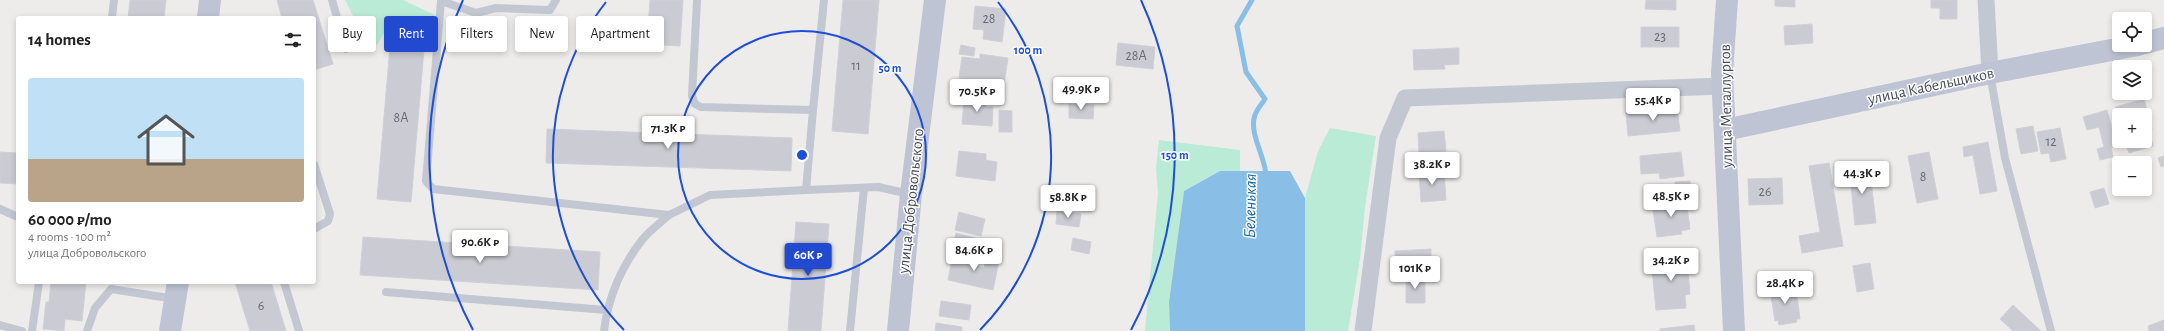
<!DOCTYPE html>
<html lang="en">
<head>
<meta charset="utf-8">
<style>
  body { margin:0; font-family:"Alegreya Sans",sans-serif; background:#f6f6f6; color:#222; height:100vh; display:flex; flex-direction:column; font-size:15px; white-space:nowrap }
  * { box-sizing:border-box; margin:0 }
  p { font-size:13px; color:#767676 }
  .icon { flex:none; width:22px; height:22px; fill:none; stroke:currentColor; stroke-width:2; stroke-linecap:round; stroke-linejoin:round }
  .map { position:relative; flex:1; overflow:hidden }
  .drawer { position:absolute; left:16px; top:16px; width:300px; height:268px; display:flex; flex-direction:column; background:#fff; border-radius:4px; box-shadow:0 2px 6px #0003 }
  .drawer>* { flex:none }
  .banner { position:absolute; left:328px; top:16px; width:380px; height:36px; display:flex; gap:8px }
  .fabs { position:absolute; left:2112px; top:12px; display:grid; gap:8px }
  .fabs a { display:grid; place-items:center; width:40px; height:40px; border-radius:4px; background:#fff; box-shadow:0 2px 6px #0003; font-size:20px }
  .price { position:absolute; translate:-50% -34px; padding:0 9px; border-radius:4px; background:#fff; color:#222; font-size:13px; line-height:26px; filter:drop-shadow(0 1px 2px #0008) }
  .price::after { content:''; position:absolute; left:50%; top:24px; width:12px; height:9px; margin-left:-6px; background:inherit; clip-path:polygon(0 0,100% 0,50% 100%) }
  .price.selected { background:#224ad1; color:#fff }
  ul { padding:0; list-style:none }
  li { display:grid; align-content:center; gap:8px; height:212px; padding:0 12px }
  li span { display:grid; place-items:center; height:124px; border-radius:4px; color:#555 }
  li>.icon { margin-inline-start:auto }
  span .icon { width:72px; height:72px; fill:#fffc; stroke-width:1 }
  li b { font-size:17px }
  h2 { display:flex; justify-content:space-between; align-items:center; height:48px; padding:0 12px; font-size:17px }
  .chip { padding:0 14px; border-radius:4px; background:#fff; box-shadow:0 2px 6px #0003; font-size:14px; line-height:36px }
  .chip.selected { background:#224ad1; color:#fff }
  .map>svg:first-child { display:block }
  .green { fill:#baebd7 }
  .water { fill:#89bfe6 }
  .lines { fill:none; stroke-linecap:round; stroke-linejoin:round }
  .stream { stroke:#89bfe6; stroke-width:5 }
  .building { fill:#cbccd3; stroke:#cfd0d7 }
  .lane { stroke:#c2c7d2; stroke-width:8 }
  .street { stroke:#c2c7d2; stroke-width:17 }
  .secondary { stroke:#bec4d4; stroke-width:22 }
  .ring { fill:none; stroke:#1d4ed8; stroke-width:2 }
  .labels { text-anchor:middle; dominant-baseline:central; stroke-width:3; stroke-linejoin:round; paint-order:stroke }
  .number-label { font-size:14px; fill:#666b76 }
  .street-label { font-size:16px; fill:#454b57; stroke:#fff }
  .water-label { font-size:17px; font-style:italic; fill:#13629c; stroke:#fff }
  .centre { fill:#1d4ed8; stroke:#fff; stroke-width:2 }
  .ring-label { font-size:12px; text-anchor:middle; font-weight:bold; fill:#1d4ed8; stroke:#fff; stroke-width:3; stroke-linejoin:round; paint-order:stroke }
</style>
</head>
<body>
<div class="map">
<svg width="2164" height="331" viewBox="0 0 2164 331">
  <rect width="100%" height="100%" fill="#eeeceb"/>
  <!-- green -->
  <g class="green">
    <path d="M345,0H403L435,15L426,32L387,28L377,45L365,40Z"/>
    <path d="M1330,128L1376,136L1365,207L1360,259L1348,331H1305V198L1318,151Z"/>
    <path d="M1159,140L1240,150V171H1220L1184,191L1169,302L1170,331H1145L1158,193L1156,168Z"/>
  </g>
  <!-- water -->
  <path class="water" d="M1220,171H1290L1305,198V331H1170L1169,302L1184,191Z"/>
  <g class="lines">
    <!-- stream -->
    <path class="stream" d="M1252,0L1237,26L1246,72L1265,99C1262,104 1257,109 1255,115C1248,133 1267,160 1266,177"/>
  </g>
  <!-- building -->
  <g class="building">
    <path d="M130,0H166L164,18H128Z"/>
    <path d="M277,0H313L333,64L314,70V18H282Z"/>
    <path d="M650,0H683L680,46L647,44Z"/>
    <path d="M843,0H879L868,134L832,131Z"/>
    <path d="M1646,0H1676V10L1645,9Z"/>
    <path d="M1775,0H1795V7L1775,6Z"/>
    <path d="M1931,0H1957V19H1940V8H1931Z"/>
    <path d="M975,6L1006,9L1002,42L983,39L984,30L973,29Z"/>
    <path d="M1812,24L1813,43L1785,45L1784,26Z"/>
    <rect x="1641" y="27" width="38" height="20"/>
    <path d="M391,35L425,38L411,202L377,199Z"/>
    <path d="M1118,43L1155,47L1153,69L1116,65Z"/>
    <path d="M961,45L975,48L974,56L959,54Z"/>
    <path d="M1459,48V64L1444,65L1445,69L1414,70L1413,50Z"/>
    <path d="M980,54L1008,58L1004,85L959,78L962,57L980,59Z"/>
    <path d="M964,99L986,101V107H993L992,126L962,124Z"/>
    <path d="M2144,99L2152,129L2149,130L2153,146L2129,153L2125,141H2145V115H2119V121L2115,107Z"/>
    <path d="M1069,104L1094,105L1093,119L1069,118Z"/>
    <path d="M1677,107L1680,131L1628,136L1626,112Z"/>
    <path d="M999,110L1012,111V132H999Z"/>
    <path d="M2107,110L2117,146L2111,147L2113,157L2100,160L2097,149L2104,147L2099,127L2087,130L2083,117Z"/>
    <path d="M2033,126L2038,151L2021,154L2016,129Z"/>
    <path d="M2060,128L2066,159L2051,162L2049,153L2041,154L2037,132Z"/>
    <path d="M547,129L792,138L791,171L546,163Z"/>
    <path d="M1444,131L1446,151L1419,153L1418,133Z"/>
    <path d="M1988,142L1997,191L1980,194L1973,155L1964,157L1963,147Z"/>
    <path d="M959,151L986,154V160L997,162L995,181L956,176Z"/>
    <path d="M0,152L18,153V184L0,183Z"/>
    <path d="M1681,152L1684,176L1660,179L1659,173L1641,174L1640,156Z"/>
    <path d="M1929,152L1938,199L1917,203L1908,156Z"/>
    <path d="M2164,156V166L2161,167L2158,158Z"/>
    <path d="M1829,163L1843,246L1802,253L1799,236L1820,232L1809,166Z"/>
    <path d="M1869,164L1876,223L1855,225L1849,166Z"/>
    <path d="M1444,171L1446,200L1421,202L1419,173Z"/>
    <path d="M1782,178L1783,204L1749,205L1748,179Z"/>
    <path d="M1690,181L1691,196L1676,197L1675,182Z"/>
    <path d="M2104,188L2109,204L2095,208L2090,192Z"/>
    <path d="M1686,199L1690,229L1681,231L1682,234L1657,237L1652,203Z"/>
    <path d="M1057,211L1081,214L1079,227L1056,224Z"/>
    <path d="M959,212L985,219L981,236L955,230Z"/>
    <path d="M796,222L829,224L821,331H788Z"/>
    <path d="M956,233L983,240L979,253L953,246Z"/>
    <path d="M363,237L600,252L598,290L360,275Z"/>
    <path d="M1073,238L1091,242L1089,254L1071,250Z"/>
    <path d="M1431,249V268L1396,270L1395,251Z"/>
    <path d="M959,254L975,257L973,265L984,268L986,258L999,261L993,290L948,280L952,259L958,260Z"/>
    <path d="M1687,256L1690,294L1685,295L1686,308L1656,310L1651,259Z"/>
    <path d="M1870,263L1874,289L1857,292L1853,266Z"/>
    <path d="M1406,276L1425,277V303H1406Z"/>
    <path d="M51,282H86L82,321L65,319L64,331L43,329L46,302H49Z"/>
    <path d="M235,282H271L286,331H250Z"/>
    <path d="M1796,287L1800,319H1796L1797,322L1779,325L1778,320L1775,321L1770,290Z"/>
    <path d="M941,301L971,305L969,320L939,316Z"/>
    <path d="M2013,305L2041,331H2013L2000,319Z"/>
    <path d="M2164,320V331H2149L2148,326Z"/>
    <path d="M936,323L962,327V331H935Z"/>
    <path d="M1694,325L1695,331H1660V329Z"/>
  </g>
  <g class="lines">
    <!-- lane -->
    <g class="lane">
      <path d="M332,0L346,49"/>
      <path d="M556,0L550,10L496,8L476,13L441,1L426,181L433,189L669,215L710,195L806,190"/>
      <path d="M697,0L692,96L695,104L701,107L813,110L806,190L878,187L910,194"/>
      <path d="M112,18L114,0"/>
      <path d="M1990,74L2005,158L2051,331"/>
      <path d="M813,110L824,0"/>
      <path d="M314,164L330,214L328,221L314,229"/>
      <path d="M0,209L18,217"/>
      <path d="M284,282L299,331"/>
      <path d="M386,292L606,310"/>
      <path d="M0,325L22,331"/>
      <path d="M32,331L39,282"/>
      <path d="M87,331L95,308L111,289L175,299"/>
      <path d="M604,331C608,298 622,266 642,240C649,231 660,223 669,215"/>
      <path d="M850,331L864,188"/>
    </g>
    <!-- street -->
    <g class="street">
      <path d="M1986,0L1990,73"/>
      <path d="M1363,331L1388,138L1405,98L1722,86"/>
    </g>
    <!-- secondary -->
    <g class="secondary">
      <path d="M1727,0L1722,73L1734,331"/>
      <path d="M208,18L210,0"/>
      <path d="M2145,43L2164,38"/>
      <path d="M1725,130L1990,73L2138,45"/>
      <path d="M170,331L178,282"/>
      <path d="M898,331L911,194L935,0"/>
    </g>
  </g>
  <!-- distance rings -->
  <g class="ring">
    <circle cx="802" cy="155" r="124"/>
    <path d="M624 330A249 249 0 0 1 606 2M998 2A249 249 0 0 1 980 330"/>
    <path d="M473 330A373 373 0 0 1 463 0M1141 0A373 373 0 0 1 1131 330"/>
  </g>
  <g class="labels">
    <!-- number labels -->
    <g class="number-label">
      <text x="989" y="19">28</text>
      <text x="1660" y="37">23</text>
      <text x="1136" y="56">28А</text>
      <text x="856" y="66">11</text>
      <text x="401" y="118">8А</text>
      <text x="2051" y="142">12</text>
      <text x="1923" y="177">8</text>
      <text x="1765" y="192">26</text>
      <text x="261" y="306">6</text>
    </g>
    <!-- street labels -->
    <g class="street-label">
      <text transform="translate(1931 86) rotate(-12)">улица Кабельщиков</text>
      <text transform="translate(1726 106) rotate(-91)">улица Металлургов</text>
      <text transform="translate(911 201) rotate(-84)">улица Добровольского</text>
    </g>
    <!-- water labels -->
    <g class="water-label">
      <text transform="translate(1250 206) rotate(-89)">Беленькая</text>
    </g>
  </g>
  <circle cx="802" cy="155" r="6" class="centre"/>
  <g class="ring-label">
    <text x="1028" y="54">100 m</text>
    <text x="890" y="72">50 m</text>
    <text x="1175" y="159">150 m</text>
  </g>
</svg>
<div class="fabs">
<a><svg class="icon" aria-label="locate" viewBox="0 0 24 24"><circle cx="12" cy="12" r="6"/><path d="M12 2v4M12 18v4M2 12h4M18 12h4"/></svg></a>
<a><svg class="icon" aria-label="layers" viewBox="0 0 24 24"><path d="M12 4l9 5-9 5-9-5zM3 14l9 5 9-5"/></svg></a>
<a>+</a>
<a>−</a>
</div>
<b class="price" style="left:1081px;top:111px">49.9K ₽</b>
<b class="price" style="left:977px;top:113px">70.5K ₽</b>
<b class="price" style="left:1653px;top:122px">55.4K ₽</b>
<b class="price" style="left:668px;top:150px">71.3K ₽</b>
<b class="price" style="left:1432px;top:186px">38.2K ₽</b>
<b class="price" style="left:1862px;top:195px">44.3K ₽</b>
<b class="price" style="left:1671px;top:218px">48.5K ₽</b>
<b class="price" style="left:1068px;top:219px">58.8K ₽</b>
<b class="price" style="left:480px;top:264px">90.6K ₽</b>
<b class="price" style="left:974px;top:272px">84.6K ₽</b>
<b class="price selected" style="left:808px;top:277px">60K ₽</b>
<b class="price" style="left:1671px;top:282px">34.2K ₽</b>
<b class="price" style="left:1415px;top:290px">101K ₽</b>
<b class="price" style="left:1785px;top:305px">28.4K ₽</b>
<div class="banner">
<a class="chip">Buy</a>
<a class="chip selected">Rent</a>
<a class="chip">Filters</a>
<a class="chip">New</a>
<a class="chip">Apartment</a>
</div>
<section class="drawer">
<h2>14 homes<svg class="icon" aria-label="filters" viewBox="0 0 24 24"><path d="M4 7h16M4 17h16"/><circle cx="9" cy="7" r="2"/><circle cx="15" cy="17" r="2"/></svg></h2>
<ul>
<li><span style="background:linear-gradient(#bfe0f5 65%,#b9a48a 0)"><svg class="icon" aria-label="home" viewBox="0 0 24 24"><path d="M3 11l9-7 9 7M6 9v11h12V9"/></svg></span><div><b>60 000 ₽/mo</b><p>4 rooms · 100 m²</p><p>улица Добровольского</p></div></li>
</ul>
</section>
</div>
</body>
</html>
